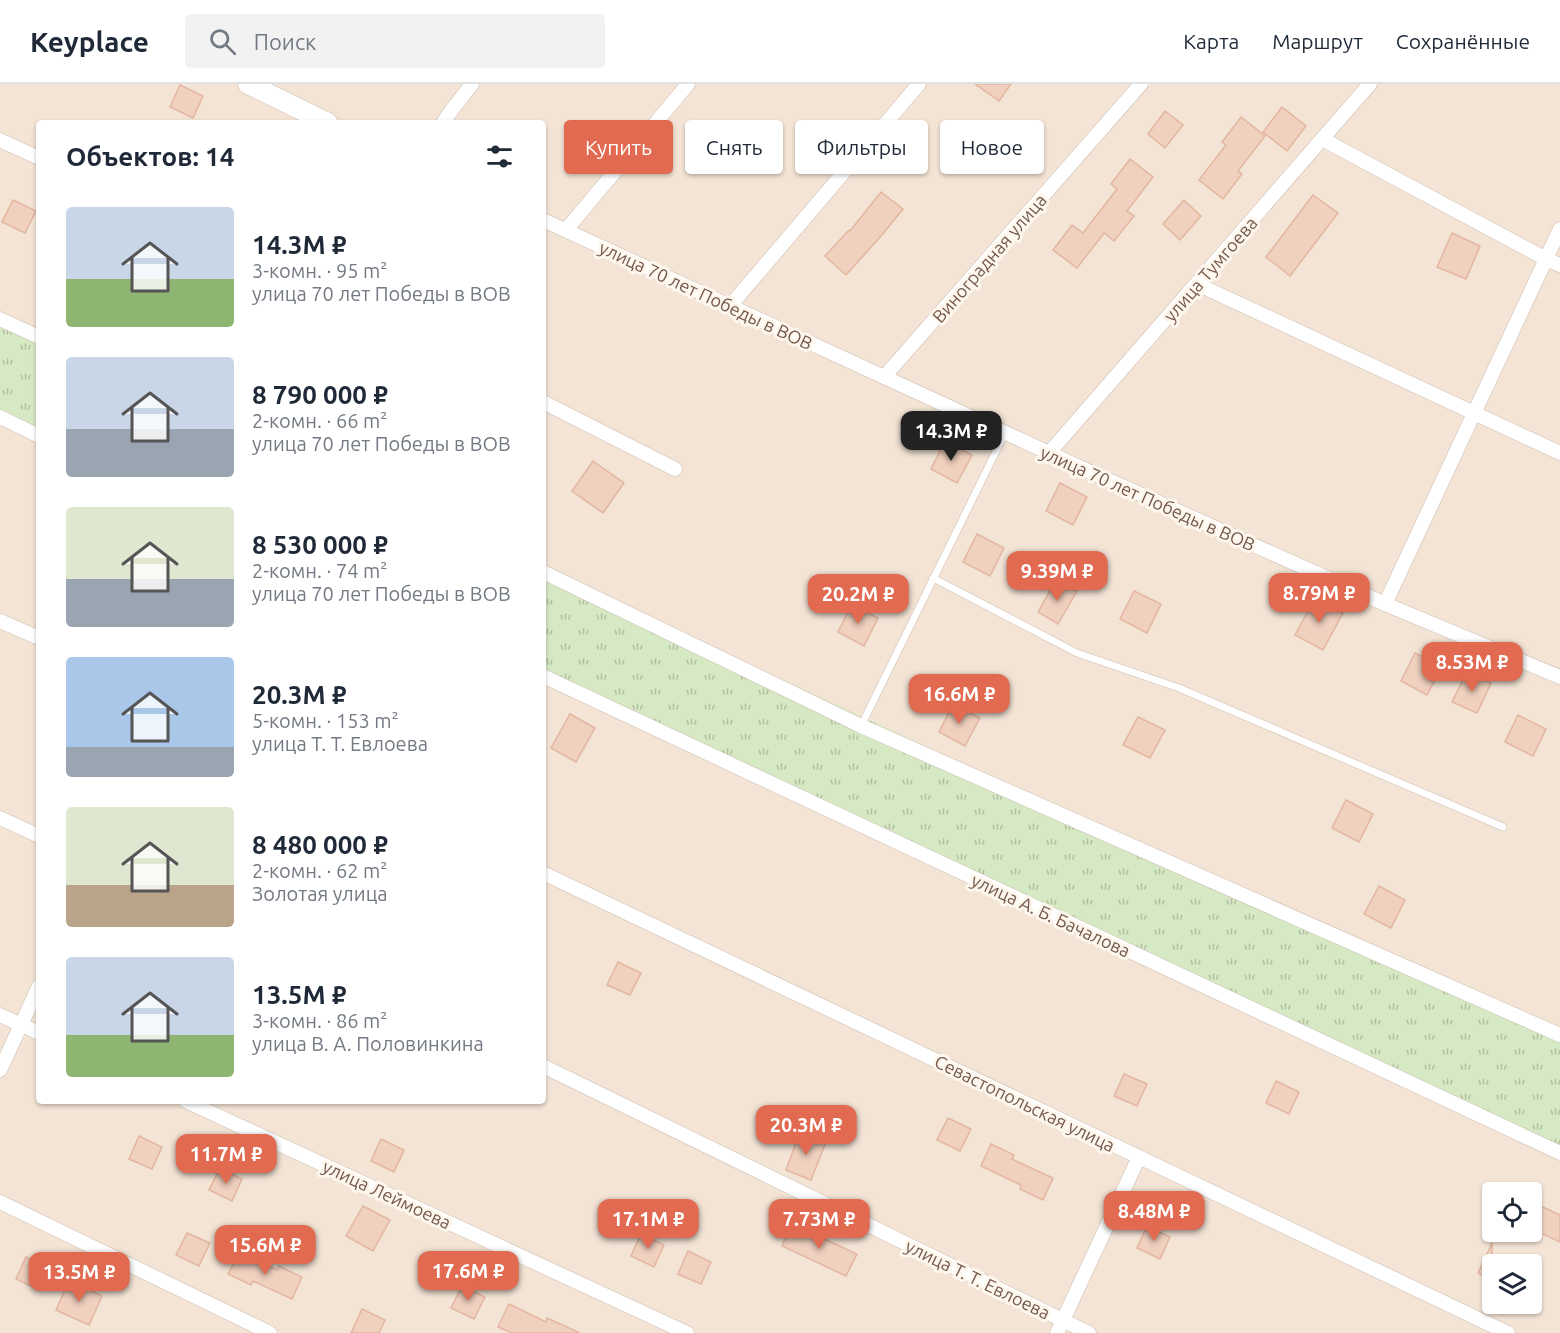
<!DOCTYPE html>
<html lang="ru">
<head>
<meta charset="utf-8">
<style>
  body { margin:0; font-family:Ubuntu,sans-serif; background:#f2f2f3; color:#1f2937; height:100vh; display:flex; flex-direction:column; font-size:22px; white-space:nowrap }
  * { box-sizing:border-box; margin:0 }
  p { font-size:20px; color:#747a83 }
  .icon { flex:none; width:33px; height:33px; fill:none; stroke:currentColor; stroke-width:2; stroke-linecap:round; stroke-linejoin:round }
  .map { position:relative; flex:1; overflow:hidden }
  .sheet { position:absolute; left:36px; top:36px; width:510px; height:984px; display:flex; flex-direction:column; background:#fff; border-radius:6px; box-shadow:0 2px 4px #0004 }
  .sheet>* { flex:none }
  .top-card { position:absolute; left:564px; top:36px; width:570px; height:54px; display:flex; gap:12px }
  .tools { position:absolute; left:1482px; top:1098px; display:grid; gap:12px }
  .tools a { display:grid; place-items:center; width:60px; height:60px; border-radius:6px; background:#fff; box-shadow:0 2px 4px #0004; font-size:30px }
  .price { position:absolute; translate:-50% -51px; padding:0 14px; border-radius:12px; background:#e26a50; color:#fff; font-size:20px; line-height:39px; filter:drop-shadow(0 2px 3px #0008) }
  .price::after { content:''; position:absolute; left:50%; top:36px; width:18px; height:14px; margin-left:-9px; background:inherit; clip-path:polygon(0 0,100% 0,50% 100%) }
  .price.on { background:#222; color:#fff }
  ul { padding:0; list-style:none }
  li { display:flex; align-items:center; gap:18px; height:150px; padding:0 30px }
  li span { display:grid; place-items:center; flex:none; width:168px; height:120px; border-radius:6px; color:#555 }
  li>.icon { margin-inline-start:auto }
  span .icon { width:72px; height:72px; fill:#fffc; stroke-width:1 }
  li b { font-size:26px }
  h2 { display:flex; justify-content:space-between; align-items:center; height:72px; padding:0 30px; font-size:26px }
  .tag { padding:0 21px; border-radius:6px; background:#fff; box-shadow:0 2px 4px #0004; font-size:21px; line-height:54px }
  .tag.on { background:#e26a50; color:#fff }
  header { display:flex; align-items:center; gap:36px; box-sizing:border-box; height:84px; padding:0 30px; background:#fff; border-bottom:2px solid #e0e1e3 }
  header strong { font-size:28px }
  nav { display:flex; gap:33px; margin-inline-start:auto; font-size:21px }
  .search { width:420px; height:54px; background:#f2f2f3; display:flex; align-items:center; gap:15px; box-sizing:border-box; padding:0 21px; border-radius:6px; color:#747a83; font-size:22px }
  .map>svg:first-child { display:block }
  .residential { fill:#f3e4d5; fill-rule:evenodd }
  .grass { fill:url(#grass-tufts) }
  .building { fill:#f0d0bf; stroke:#e3b6a0; stroke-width:1.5 }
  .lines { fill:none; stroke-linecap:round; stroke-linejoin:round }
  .lane-casing { stroke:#cfbcb0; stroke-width:8 }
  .street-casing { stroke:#cfbcb0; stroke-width:15 }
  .secondary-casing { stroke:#d2bcad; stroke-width:21 }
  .lane { stroke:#fff; stroke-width:7 }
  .street { stroke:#fff; stroke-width:14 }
  .secondary { stroke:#fff; stroke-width:20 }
  .labels { text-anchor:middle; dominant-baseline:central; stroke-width:6; stroke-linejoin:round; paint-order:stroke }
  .street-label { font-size:18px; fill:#75584c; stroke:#fef7ed }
</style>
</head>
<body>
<header>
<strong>Keyplace</strong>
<div class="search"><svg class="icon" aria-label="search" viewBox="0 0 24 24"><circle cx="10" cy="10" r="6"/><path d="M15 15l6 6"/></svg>Поиск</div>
<nav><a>Карта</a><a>Маршрут</a><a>Сохранённые</a></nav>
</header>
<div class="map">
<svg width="1560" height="1249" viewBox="0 0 1560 1249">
  <defs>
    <pattern id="grass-tufts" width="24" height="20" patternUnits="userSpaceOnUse" patternTransform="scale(1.5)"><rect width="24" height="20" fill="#d6e9c5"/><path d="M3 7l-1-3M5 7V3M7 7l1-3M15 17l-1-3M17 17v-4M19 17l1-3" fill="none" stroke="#b2c0a2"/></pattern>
  </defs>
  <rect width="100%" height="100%" fill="#fcf3e7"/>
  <!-- residential -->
  <path class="residential" d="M0,0H1560V1249H0ZM39,39H543V1017H39ZM1492,1108H1532V1148H1492ZM1492,1180H1532V1220H1492Z"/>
  <!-- grass -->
  <g class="grass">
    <path d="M0,235L39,253V352L0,333Z"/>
    <path d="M543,484L1560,958V1061L1218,909L543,592Z"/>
  </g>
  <!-- building -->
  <g class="building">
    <path d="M975,0H1011L999,17Z"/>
    <path d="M180,1L203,12L193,34L170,23Z"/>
    <path d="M1282,23L1306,42L1287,67L1263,48Z"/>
    <path d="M1165,27L1183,41L1165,64L1148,50Z"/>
    <path d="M1241,33L1265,52L1238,87L1242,90L1223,115L1199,96L1226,61L1222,58Z"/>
    <path d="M1130,75L1153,93L1127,127L1134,132L1114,157L1104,149L1077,184L1053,166L1072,141L1083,149L1117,105L1111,100Z"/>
    <path d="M881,108L903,125L881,152L846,191L825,172L849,146L850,147Z"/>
    <path d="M1313,111L1338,129L1290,192L1266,173Z"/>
    <path d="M13,116L36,127L25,149L2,138Z"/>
    <path d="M1184,116L1201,132L1180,156L1163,140Z"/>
    <path d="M1452,149L1480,162L1466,195L1437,183Z"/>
    <path d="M945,357L972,371L957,399L931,385Z"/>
    <path d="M593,377L624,399L603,429L572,407Z"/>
    <path d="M1060,399L1087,413L1073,441L1046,427Z"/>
    <path d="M977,450L1004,464L990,492L963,478Z"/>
    <path d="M1056,496L1077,507L1058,540L1038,528Z"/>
    <path d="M1134,507L1161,520L1147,549L1120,535Z"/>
    <path d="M1315,514L1343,529L1323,566L1295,551Z"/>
    <path d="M852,520L878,534L864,562L838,548Z"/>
    <path d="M1415,569L1442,583L1427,611L1401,597Z"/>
    <path d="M1467,588L1491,599L1477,629L1452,618Z"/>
    <path d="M953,620L980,634L965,662L939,648Z"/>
    <path d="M570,630L595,644L576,678L551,664Z"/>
    <path d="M1518,631L1546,645L1533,672L1505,658Z"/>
    <path d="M1138,633L1165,646L1150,674L1123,661Z"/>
    <path d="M1346,716L1373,730L1359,758L1332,744Z"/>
    <path d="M1379,802L1405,816L1391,844L1364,830Z"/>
    <path d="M618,878L641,889L630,911L607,901Z"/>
    <path d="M1124,990L1147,1000L1137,1022L1114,1012Z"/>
    <path d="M1276,997L1299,1008L1289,1030L1266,1019Z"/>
    <path d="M948,1034L971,1045L960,1067L937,1056Z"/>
    <path d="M800,1047L826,1058L811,1096L786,1086Z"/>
    <path d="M139,1052L162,1063L152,1085L129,1075Z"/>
    <path d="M381,1055L404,1066L394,1088L371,1077Z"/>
    <path d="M991,1060L1014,1071L1012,1075L1053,1094L1043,1116L1020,1105L1021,1101L981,1082Z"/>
    <path d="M220,1084L242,1095L232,1117L209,1106Z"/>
    <path d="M1532,1118L1560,1131V1158L1532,1145Z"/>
    <path d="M363,1122L390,1136L373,1167L346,1152Z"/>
    <path d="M792,1140L857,1170L846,1192L782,1162Z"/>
    <path d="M1147,1142L1170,1153L1160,1175L1137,1164Z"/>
    <path d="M187,1149L210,1159L199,1182L176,1171Z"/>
    <path d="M641,1150L664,1161L654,1183L631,1172Z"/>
    <path d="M1492,1159V1196L1478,1189Z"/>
    <path d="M688,1167L711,1178L701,1200L678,1190Z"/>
    <path d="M239,1168L277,1186L279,1182L302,1193L292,1215L253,1197L251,1201L228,1190Z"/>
    <path d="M26,1173L49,1184L39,1206L16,1195Z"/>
    <path d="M69,1196L102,1212L89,1241L56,1226Z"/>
    <path d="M462,1202L485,1213L474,1235L451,1224Z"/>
    <path d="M509,1220L546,1238L547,1234L580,1249H512L498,1243Z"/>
    <path d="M362,1225L385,1236L379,1249H351Z"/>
  </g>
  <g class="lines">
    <!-- lane casing -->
    <g class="lane-casing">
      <g id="lane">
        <path d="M933,494L1077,569L1179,604L1503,743"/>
        <path d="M861,642L1005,349"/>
      </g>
    </g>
    <!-- street casing -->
    <g class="street-casing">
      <g id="street">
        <path d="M443,39L451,27L472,0"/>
        <path d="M1322,55L1546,175L1560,181"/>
        <path d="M0,56L39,74"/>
        <path d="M543,136L1084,385L1385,520L1560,593"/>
        <path d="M566,146L688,0"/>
        <path d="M1197,200L1560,369"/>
        <path d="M730,222L919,0"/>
        <path d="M0,235L39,253"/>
        <path d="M884,293L1141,0"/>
        <path d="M543,318L675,385"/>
        <path d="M0,333L39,352"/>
        <path d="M1049,369L1370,0"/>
        <path d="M543,488L861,642L1560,951"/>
        <path d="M1385,520L1560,145"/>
        <path d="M0,537L39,554"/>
        <path d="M543,592L1560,1069"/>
        <path d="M0,734L39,752"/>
        <path d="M543,789L1508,1249"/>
        <path d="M0,931L39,949"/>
        <path d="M543,982L1089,1249"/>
        <path d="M0,986L39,902"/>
        <path d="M186,1017L687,1249"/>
        <path d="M0,1118L270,1249"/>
        <path d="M1057,1249L1139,1073"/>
      </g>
    </g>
    <!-- secondary casing -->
    <g class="secondary-casing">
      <path id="secondary" d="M248,0L328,39"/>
    </g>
    <!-- lane -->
    <use href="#lane" class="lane"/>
    <!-- street -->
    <use href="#street" class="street"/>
    <!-- secondary -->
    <use href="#secondary" class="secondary"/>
  </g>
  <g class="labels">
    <!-- street labels -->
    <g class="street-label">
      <text transform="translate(989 174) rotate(-49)">Виноградная улица</text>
      <text transform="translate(1210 185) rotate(-49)">улица Тумгоева</text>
      <text transform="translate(706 211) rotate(25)">улица 70 лет Победы в ВОВ</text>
      <text transform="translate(1148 414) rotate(24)">улица 70 лет Победы в ВОВ</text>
      <text transform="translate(1051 831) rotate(25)">улица А. Б. Бачалова</text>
      <text transform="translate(1025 1019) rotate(26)">Севастопольская улица</text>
      <text transform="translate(387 1110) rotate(25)">улица Леймоева</text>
      <text transform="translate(978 1195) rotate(26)">улица Т. Т. Евлоева</text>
    </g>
  </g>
</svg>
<div class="tools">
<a><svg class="icon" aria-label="locate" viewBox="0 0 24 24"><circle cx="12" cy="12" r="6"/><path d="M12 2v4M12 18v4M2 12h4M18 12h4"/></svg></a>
<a><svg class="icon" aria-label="layers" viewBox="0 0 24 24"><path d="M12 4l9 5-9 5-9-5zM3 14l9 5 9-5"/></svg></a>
</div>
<b class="price on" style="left:951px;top:378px">14.3M ₽</b>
<b class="price" style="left:1057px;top:518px">9.39M ₽</b>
<b class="price" style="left:1319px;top:540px">8.79M ₽</b>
<b class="price" style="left:858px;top:541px">20.2M ₽</b>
<b class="price" style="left:1472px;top:609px">8.53M ₽</b>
<b class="price" style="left:959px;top:641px">16.6M ₽</b>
<b class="price" style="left:806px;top:1072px">20.3M ₽</b>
<b class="price" style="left:226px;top:1101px">11.7M ₽</b>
<b class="price" style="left:1154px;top:1158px">8.48M ₽</b>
<b class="price" style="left:648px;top:1166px">17.1M ₽</b>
<b class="price" style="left:819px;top:1166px">7.73M ₽</b>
<b class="price" style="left:265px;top:1192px">15.6M ₽</b>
<b class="price" style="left:468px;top:1218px">17.6M ₽</b>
<b class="price" style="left:79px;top:1219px">13.5M ₽</b>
<div class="top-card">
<a class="tag on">Купить</a>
<a class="tag">Снять</a>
<a class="tag">Фильтры</a>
<a class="tag">Новое</a>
</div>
<section class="sheet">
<h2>Объектов: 14<svg class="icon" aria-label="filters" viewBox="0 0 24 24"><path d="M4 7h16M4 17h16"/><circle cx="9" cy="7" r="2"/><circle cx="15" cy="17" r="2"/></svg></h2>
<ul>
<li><span style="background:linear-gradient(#c9d6e8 60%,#8fb573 0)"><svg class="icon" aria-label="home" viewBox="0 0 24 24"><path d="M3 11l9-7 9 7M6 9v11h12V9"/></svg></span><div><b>14.3M ₽</b><p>3-комн. · 95 m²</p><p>улица 70 лет Победы в ВОВ</p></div></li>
<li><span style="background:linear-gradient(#c9d6e8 60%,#9aa5b1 0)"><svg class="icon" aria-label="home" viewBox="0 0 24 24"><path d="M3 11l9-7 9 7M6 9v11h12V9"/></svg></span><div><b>8 790 000 ₽</b><p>2-комн. · 66 m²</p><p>улица 70 лет Победы в ВОВ</p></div></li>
<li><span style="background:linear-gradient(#dfe7d0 60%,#9aa5b1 0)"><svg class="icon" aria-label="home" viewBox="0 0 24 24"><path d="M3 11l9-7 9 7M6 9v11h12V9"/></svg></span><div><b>8 530 000 ₽</b><p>2-комн. · 74 m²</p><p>улица 70 лет Победы в ВОВ</p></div></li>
<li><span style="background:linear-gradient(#a9c7e8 75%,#9aa5b1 0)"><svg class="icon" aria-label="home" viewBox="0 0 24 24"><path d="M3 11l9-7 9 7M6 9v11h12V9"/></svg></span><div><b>20.3M ₽</b><p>5-комн. · 153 m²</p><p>улица Т. Т. Евлоева</p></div></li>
<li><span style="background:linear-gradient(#dfe7d0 65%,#b9a48a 0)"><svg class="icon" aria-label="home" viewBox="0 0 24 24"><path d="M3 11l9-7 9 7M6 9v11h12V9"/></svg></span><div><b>8 480 000 ₽</b><p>2-комн. · 62 m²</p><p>Золотая улица</p></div></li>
<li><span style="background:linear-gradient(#c9d6e8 65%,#8fb573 0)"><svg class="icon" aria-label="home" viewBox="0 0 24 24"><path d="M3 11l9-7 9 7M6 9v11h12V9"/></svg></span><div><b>13.5M ₽</b><p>3-комн. · 86 m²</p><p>улица В. А. Половинкина</p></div></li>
</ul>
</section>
</div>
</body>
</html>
